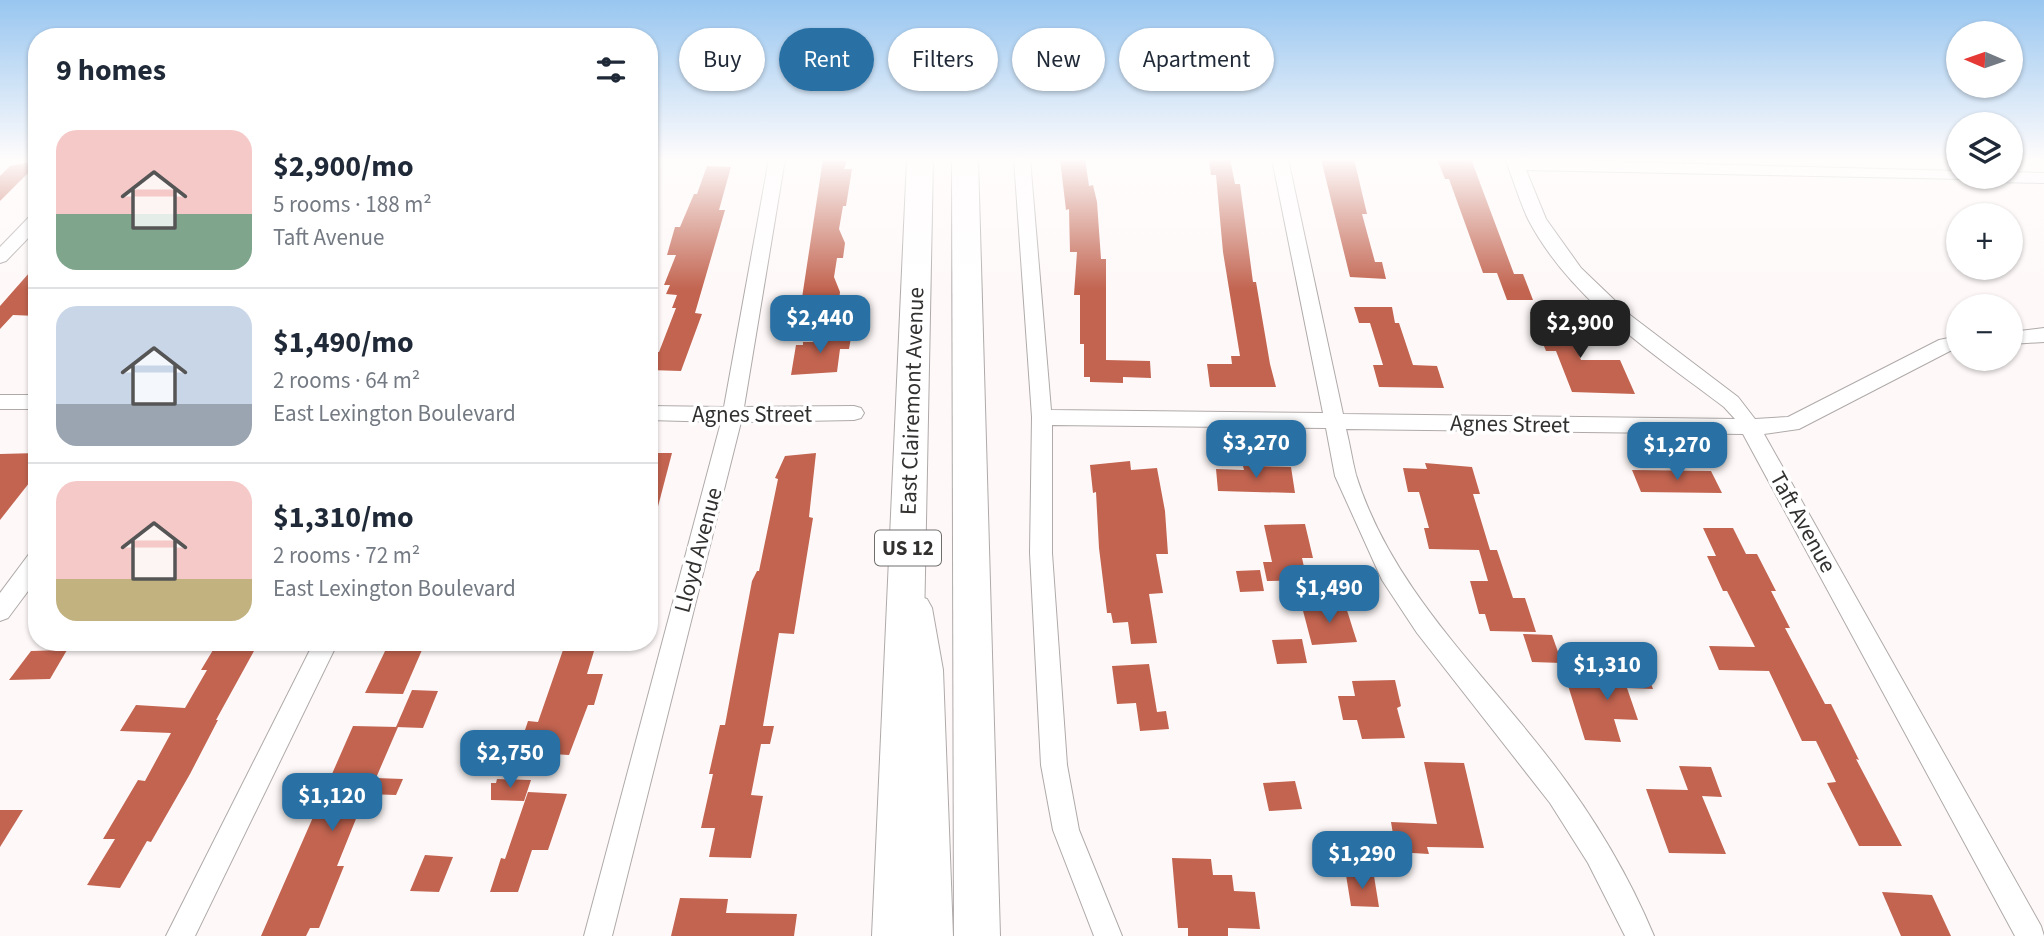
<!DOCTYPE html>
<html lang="en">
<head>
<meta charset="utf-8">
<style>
  body { margin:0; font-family:"Source Sans 3",sans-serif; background:#f6f6f7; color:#1f2937; height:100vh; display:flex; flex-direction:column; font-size:26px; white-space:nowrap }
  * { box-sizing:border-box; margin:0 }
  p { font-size:23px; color:#747a83 }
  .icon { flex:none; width:38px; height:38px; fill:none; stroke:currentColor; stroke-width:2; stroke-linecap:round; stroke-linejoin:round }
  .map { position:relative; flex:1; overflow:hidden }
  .details { position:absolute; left:28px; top:28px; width:630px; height:623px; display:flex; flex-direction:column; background:#fff; border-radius:28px; box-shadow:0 2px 5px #0004 }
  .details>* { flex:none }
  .banner { position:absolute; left:679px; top:28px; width:665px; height:63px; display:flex; gap:14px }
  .needle { width:46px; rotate:272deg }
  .buttons { position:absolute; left:1946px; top:21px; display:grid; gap:14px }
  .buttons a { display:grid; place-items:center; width:77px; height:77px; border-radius:50%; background:#fff; box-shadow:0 2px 5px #0004; font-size:35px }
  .price { position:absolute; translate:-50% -60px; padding:0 16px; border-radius:14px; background:#2971a5; color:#fff; font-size:23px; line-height:46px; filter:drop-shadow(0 2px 4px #0008) }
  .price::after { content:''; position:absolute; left:50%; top:42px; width:21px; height:16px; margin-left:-10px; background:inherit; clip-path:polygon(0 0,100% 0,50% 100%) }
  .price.on { background:#222; color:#fff }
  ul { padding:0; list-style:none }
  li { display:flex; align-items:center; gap:21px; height:175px; padding:0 28px }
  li+li { border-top:2px solid #e0e1e3 }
  li span { display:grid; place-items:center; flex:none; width:196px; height:140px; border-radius:21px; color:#555 }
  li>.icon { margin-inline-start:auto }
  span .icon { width:84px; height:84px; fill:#fffc; stroke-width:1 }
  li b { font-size:30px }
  h2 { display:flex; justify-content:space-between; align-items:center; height:84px; padding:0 28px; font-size:30px }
  .chip { padding:0 24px; border-radius:32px; background:#fff; box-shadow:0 2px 5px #0004; font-size:24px; line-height:63px }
  .chip.on { background:#2971a5; color:#fff }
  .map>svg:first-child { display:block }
  .building { fill:#c26450 }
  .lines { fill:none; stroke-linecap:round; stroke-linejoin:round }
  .minor-casing { stroke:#afaaa9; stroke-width:2 }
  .tertiary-casing { stroke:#afaaa9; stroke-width:2 }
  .primary-casing { stroke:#afaaa9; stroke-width:2 }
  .minor { fill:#fff; fill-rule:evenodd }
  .tertiary { fill:#fff; fill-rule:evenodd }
  .primary { fill:#fff; fill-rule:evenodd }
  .labels { text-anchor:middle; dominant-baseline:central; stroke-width:7; stroke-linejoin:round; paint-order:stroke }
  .shield { fill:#fff; stroke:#706f6e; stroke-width:2 }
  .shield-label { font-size:21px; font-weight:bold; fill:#323130 }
  .street-label { font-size:23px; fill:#323130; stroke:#fff }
</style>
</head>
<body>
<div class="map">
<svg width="2044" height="936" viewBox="0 0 2044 936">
  <rect width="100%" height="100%" fill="#fef9f8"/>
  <!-- building -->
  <g class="building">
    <path d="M823,159H847L844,169H852L846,206H843L839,229L845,243L843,258H837L834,277L840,292L838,309H817L819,298H802Z"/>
    <path d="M1060,159H1085L1089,186L1093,185L1097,202L1101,259H1106V360L1150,361L1151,378L1123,377V383L1090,382V377H1084V344H1080V295H1074L1077,252H1070L1069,209L1066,210Z"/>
    <path d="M1209,159H1230L1235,184H1240L1253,282H1256L1270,364L1276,387H1210L1207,364H1232L1231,356H1240L1223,252L1216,175H1211Z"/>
    <path d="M1321,159H1354L1367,214H1362L1375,262H1382L1386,279L1350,277Z"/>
    <path d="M1437,159H1471L1514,274H1523L1533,300H1507L1497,273H1483L1449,179H1445Z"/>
    <path d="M37,161V164L0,201V176L10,166Z"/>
    <path d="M707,166L731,167L719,210H725L695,313L702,314L681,371L649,370V352H659L676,308H672L677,295L666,294L670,285H664L676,255H667L675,227H680L694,194H697Z"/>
    <path d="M37,264V316L13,315L0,329V306Z"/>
    <path d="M1354,307H1392L1395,323H1399L1413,365L1437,366L1444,388L1379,387L1373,365H1383L1370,323H1359Z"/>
    <path d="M1530,312H1556L1559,320H1564L1581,360H1620L1635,394L1572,392L1556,351H1546Z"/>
    <path d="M852,332L849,349H840L837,372L791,375L796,345H803V342H828V333Z"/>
    <path d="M37,453V473L0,520V454Z"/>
    <path d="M649,453H672L655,518H649Z"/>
    <path d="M816,453L809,517L813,518L794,634L779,633L763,726H774L770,744H761L751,795L763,796L751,858L709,857L715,828H701L713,774H709L720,725H725L752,581L757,571H759L778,479L775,478L785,456Z"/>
    <path d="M1130,461L1131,470L1157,468L1165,511L1168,554H1156L1163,593L1149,594L1157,643L1131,644L1128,622L1113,623L1111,613H1107L1099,548L1096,492L1093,493L1090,465Z"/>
    <path d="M1425,463L1472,467L1480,494H1473L1490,550H1497L1513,598H1525L1536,632L1490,631L1485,614H1479L1470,581H1488L1479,550L1429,549L1424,528H1429L1419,492H1408L1403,468L1427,469Z"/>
    <path d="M1243,466L1291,467L1295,493L1218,491L1216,469L1244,470Z"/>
    <path d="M1632,470L1711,471L1722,493L1641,492Z"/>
    <path d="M1305,524L1313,558H1302L1307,580L1267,581L1263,562H1272L1264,525Z"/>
    <path d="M1703,528H1733L1746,554H1757L1776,591H1771L1790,628H1785L1825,704H1831L1859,760L1856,759L1902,846H1859L1827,783L1836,782L1816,741H1802L1769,671L1719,670L1709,646L1755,647L1727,591H1723L1707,556H1716Z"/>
    <path d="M1260,570L1264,591L1240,592L1236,571Z"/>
    <path d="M1345,604L1357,642L1312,645L1302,607Z"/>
    <path d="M1523,634L1552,635L1562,663L1532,662Z"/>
    <path d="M1302,639L1307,663L1277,664L1272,640Z"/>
    <path d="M386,649L422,650L403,694L365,693Z"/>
    <path d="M67,650L50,679L9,680L31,651Z"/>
    <path d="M213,650L254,651L216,720H218L190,774L151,842L147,841L120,888L87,885L115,839H103L138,780L145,781L171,733L120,731L136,705L185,708L207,670H201Z"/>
    <path d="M563,650L594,651L587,674H603L594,705H588L569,755L535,753L539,740L522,739L528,721L538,722Z"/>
    <path d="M1149,664L1157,712L1166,711L1169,729L1140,731L1136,703L1117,704L1112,666Z"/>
    <path d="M1613,665H1644L1653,689L1627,688L1638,720L1614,719L1621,742L1585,740L1566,679L1619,680Z"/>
    <path d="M1395,680L1401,706L1397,708L1405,738L1362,739L1357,720H1343L1338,696H1355L1352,681Z"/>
    <path d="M412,690L438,691L423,728L396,727Z"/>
    <path d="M353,726L398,727L376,778L403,779L396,795L366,794L337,866H344L319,928H310L306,936H261Z"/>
    <path d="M1424,762L1464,763L1484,848L1427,847L1429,854L1396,852L1391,822L1437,824Z"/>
    <path d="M1679,766L1711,767L1722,797L1702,796L1726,854L1669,853L1646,789L1688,790Z"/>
    <path d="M497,779L531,780L524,801L491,800V783H496Z"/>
    <path d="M1295,781L1302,809L1269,811L1263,783Z"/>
    <path d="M528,792L567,794L548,850H532L518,892H490L501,858L505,859Z"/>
    <path d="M0,810H23L0,847Z"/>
    <path d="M425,855L453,857L439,892L410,891Z"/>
    <path d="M1172,858L1211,859L1213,875H1232L1234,891L1255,892L1260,929L1228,928V936H1188V928H1178Z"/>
    <path d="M1346,875L1374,876L1379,907L1351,906Z"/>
    <path d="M1882,892L1932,895L1951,936H1901Z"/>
    <path d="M680,898L728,899L726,913L797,914L794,936H671Z"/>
  </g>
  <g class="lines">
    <!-- minor casing -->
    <g class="minor-casing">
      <g id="minor">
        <path d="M769,159H785L744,407L854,406L861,408L864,413L861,418L854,420L741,422L612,936H584L721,422L649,420V406L724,407Z"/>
        <path d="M1014,159H1030L1051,410L1323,413L1272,159H1288L1343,414L1735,419L1724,407C1653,353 1570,300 1528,219C1519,200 1513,178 1505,159L1958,171V177H1966L1964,179L1526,170L1546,219L1581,268L1630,315L1738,397L1755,419L1788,417L1939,340L1958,336V350L1950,351L1799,429L1764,434L2041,926L2044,936H2015L1743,434L1346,429C1350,444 1352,460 1356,475C1389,581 1469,658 1536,742C1583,800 1625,866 1654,936H1625L1588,863L1550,803L1417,633L1382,580L1335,476L1326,428L1052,425V553L1067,765L1079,830L1122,936H1094L1053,830L1041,765L1030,553L1032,417Z"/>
        <path d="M2011,172L2044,173V183L1989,182L1981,177H2011Z"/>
        <path d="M37,214V229L6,261L0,263V247L31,215Z"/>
        <path d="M2044,328V342L2011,344V332Z"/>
        <rect x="0" y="395" width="37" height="14"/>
        <path d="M37,552V579L8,618L0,621V593L29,554Z"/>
        <path d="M314,642H338L195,936H166Z"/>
      </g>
    </g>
    <!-- tertiary casing -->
    <g class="tertiary-casing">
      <path id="tertiary" d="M917,596L927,599L932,608L943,670L953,936H917L913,670L902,608L907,599Z"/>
    </g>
    <!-- primary casing -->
    <g class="primary-casing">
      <g id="primary">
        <path d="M907,159H933L918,936H872Z"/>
        <path d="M952,159H978L1000,936H954Z"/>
      </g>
    </g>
    <!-- minor -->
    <use href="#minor" class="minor"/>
    <!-- tertiary -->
    <use href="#tertiary" class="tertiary"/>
    <!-- primary -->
    <use href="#primary" class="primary"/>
  </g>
  <!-- sky -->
  <linearGradient id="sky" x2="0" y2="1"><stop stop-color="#98c6f0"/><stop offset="0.55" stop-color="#fffcfc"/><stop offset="1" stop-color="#fffcfc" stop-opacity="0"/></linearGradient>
  <rect width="2044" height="290" fill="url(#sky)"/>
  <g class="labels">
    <!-- shield labels -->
    <rect class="shield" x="875" y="530.5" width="66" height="35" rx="5"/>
    <g class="shield-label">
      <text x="908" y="548">US 12</text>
    </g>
    <!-- street labels -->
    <g class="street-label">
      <text transform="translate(912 401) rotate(-88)">East Clairemont Avenue</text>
      <text x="752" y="414">Agnes Street</text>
      <text transform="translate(1510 424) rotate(1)">Agnes Street</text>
      <text transform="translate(1803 522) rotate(61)">Taft Avenue</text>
      <text transform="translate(698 550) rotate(-75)">Lloyd Avenue</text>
    </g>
  </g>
</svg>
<div class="buttons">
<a><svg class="needle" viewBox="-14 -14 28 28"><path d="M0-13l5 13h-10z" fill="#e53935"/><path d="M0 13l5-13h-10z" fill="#747a83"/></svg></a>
<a><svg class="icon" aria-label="layers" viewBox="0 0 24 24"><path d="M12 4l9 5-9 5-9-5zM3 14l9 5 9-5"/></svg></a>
<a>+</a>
<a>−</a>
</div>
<b class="price" style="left:820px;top:355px">$2,440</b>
<b class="price on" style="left:1580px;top:360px">$2,900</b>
<b class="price" style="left:1256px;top:480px">$3,270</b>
<b class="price" style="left:1677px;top:482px">$1,270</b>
<b class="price" style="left:1329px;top:625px">$1,490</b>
<b class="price" style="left:1607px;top:702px">$1,310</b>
<b class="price" style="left:510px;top:790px">$2,750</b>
<b class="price" style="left:332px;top:833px">$1,120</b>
<b class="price" style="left:1362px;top:891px">$1,290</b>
<div class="banner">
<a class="chip">Buy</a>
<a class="chip on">Rent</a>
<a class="chip">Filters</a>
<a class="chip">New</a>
<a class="chip">Apartment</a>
</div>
<section class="details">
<h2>9 homes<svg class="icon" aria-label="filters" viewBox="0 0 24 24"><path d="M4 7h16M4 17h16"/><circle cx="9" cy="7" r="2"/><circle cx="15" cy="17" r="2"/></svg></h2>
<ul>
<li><span style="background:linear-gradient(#f6c9c9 60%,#7fa58c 0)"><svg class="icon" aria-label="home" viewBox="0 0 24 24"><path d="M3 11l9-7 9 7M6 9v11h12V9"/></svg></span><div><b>$2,900/mo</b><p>5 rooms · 188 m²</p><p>Taft Avenue</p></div></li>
<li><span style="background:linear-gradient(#c9d6e8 70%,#9aa5b1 0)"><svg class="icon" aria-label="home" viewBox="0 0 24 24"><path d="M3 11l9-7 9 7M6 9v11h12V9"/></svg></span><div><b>$1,490/mo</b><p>2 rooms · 64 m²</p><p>East Lexington Boulevard</p></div></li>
<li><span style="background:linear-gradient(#f6c9c9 70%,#c2b280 0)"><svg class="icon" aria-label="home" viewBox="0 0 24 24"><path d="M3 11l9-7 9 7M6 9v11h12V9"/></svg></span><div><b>$1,310/mo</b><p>2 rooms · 72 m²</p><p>East Lexington Boulevard</p></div></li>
</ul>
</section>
</div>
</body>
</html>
